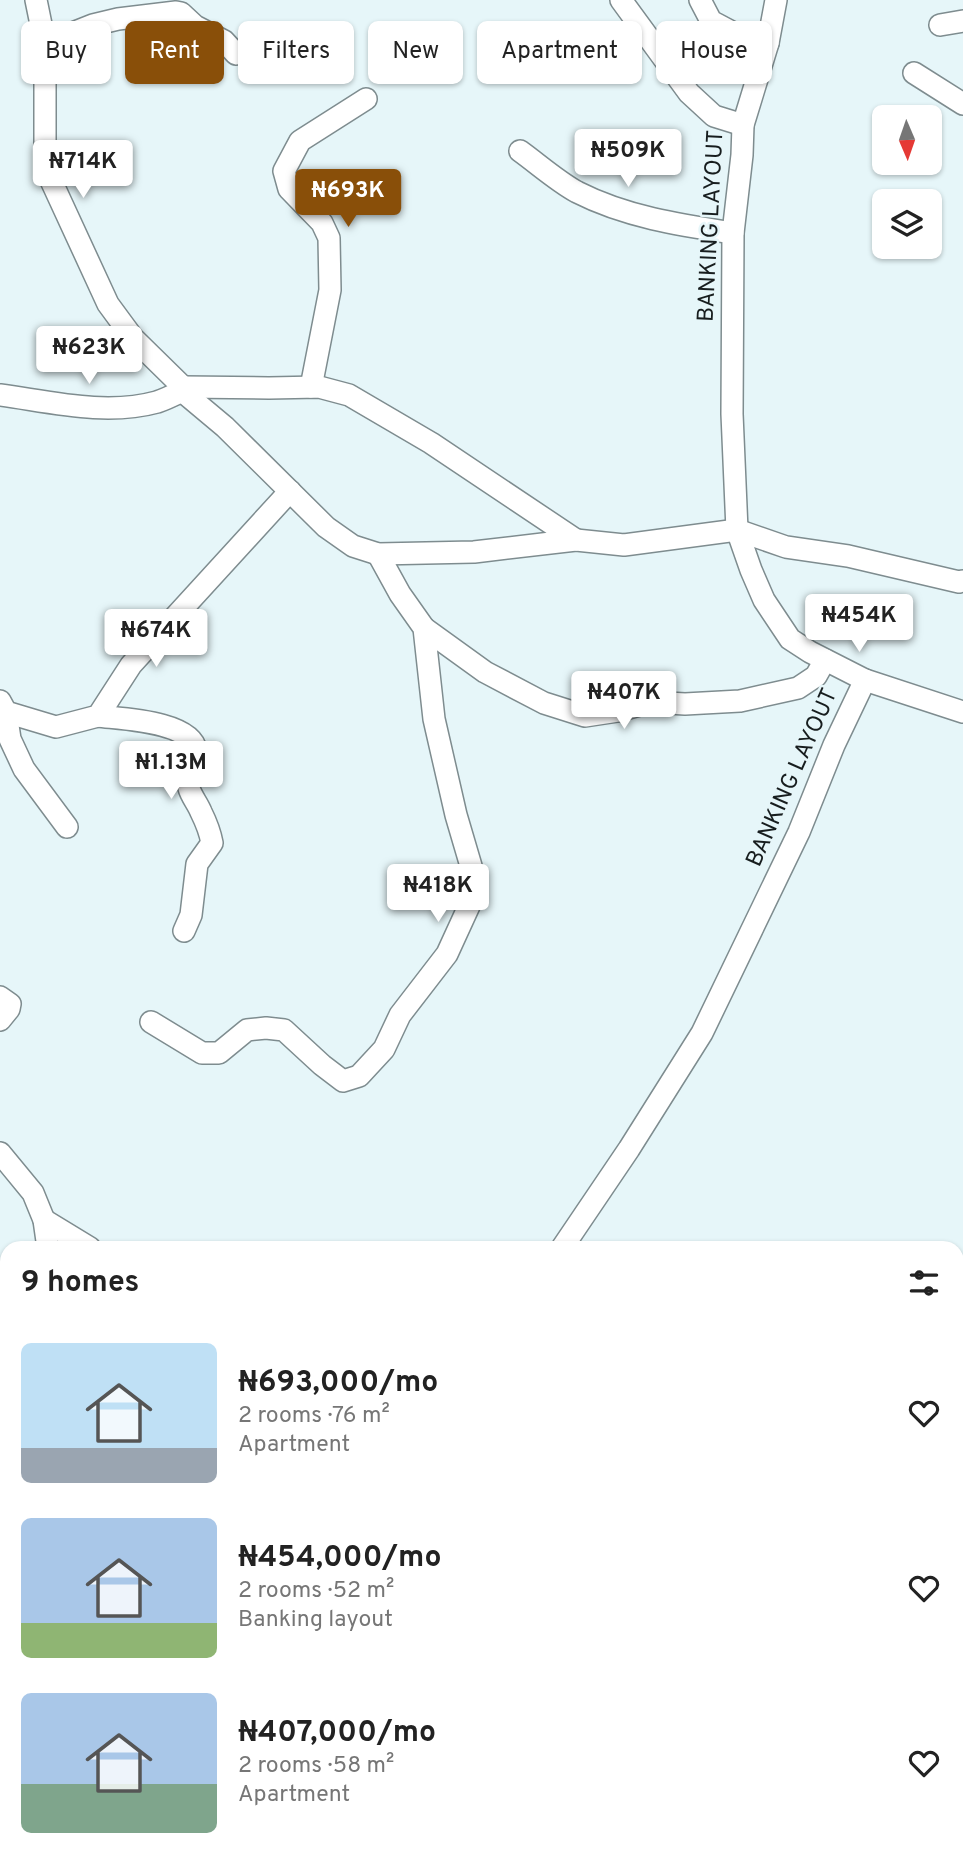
<!DOCTYPE html>
<html lang="en">
<head>
<meta charset="utf-8">
<style>
  body { margin:0; font-family:Overpass,sans-serif; background:#f2f2f2; color:#222; height:100vh; display:flex; flex-direction:column; font-size:26px; white-space:nowrap }
  * { box-sizing:border-box; margin:0 }
  p { font-size:23px; color:#767676 }
  .icon { flex:none; width:38px; height:38px; fill:none; stroke:currentColor; stroke-width:2; stroke-linecap:round; stroke-linejoin:round }
  .map { position:relative; flex:1; overflow:hidden }
  .side { position:absolute; left:0px; top:1241px; width:964px; height:625px; display:flex; flex-direction:column; background:#fff; border-radius:21px 21px 0 0; box-shadow:0 2px 5px #0004 }
  .side>* { flex:none }
  .hud { position:absolute; left:21px; top:21px; width:922px; height:63px; display:flex; gap:14px }
  .needle { width:46px; rotate:178deg }
  .controls { position:absolute; left:872px; top:105px; display:grid; gap:14px }
  .controls a { display:grid; place-items:center; width:70px; height:70px; border-radius:10px; background:#fff; box-shadow:0 2px 5px #0004; font-size:35px }
  .price { position:absolute; translate:-50% -60px; padding:0 16px; border-radius:7px; background:#fff; color:#222; font-size:23px; line-height:46px; filter:drop-shadow(0 2px 4px #0008) }
  .price::after { content:''; position:absolute; left:50%; top:42px; width:21px; height:16px; margin-left:-10px; background:inherit; clip-path:polygon(0 0,100% 0,50% 100%) }
  .price.selected { background:#894f09; color:#fff }
  ul { padding:0; list-style:none }
  li { display:flex; align-items:center; gap:21px; height:175px; padding:0 21px }
  li span { display:grid; place-items:center; flex:none; width:196px; height:140px; border-radius:10px; color:#555 }
  li>.icon { margin-inline-start:auto }
  span .icon { width:84px; height:84px; fill:#fffc; stroke-width:1 }
  li b { font-size:30px }
  h2 { display:flex; justify-content:space-between; align-items:center; height:84px; padding:0 21px; font-size:30px }
  .chip { padding:0 24px; border-radius:10px; background:#fff; box-shadow:0 2px 5px #0004; font-size:24px; line-height:63px }
  .chip.selected { background:#894f09; color:#fff }
  .map>svg:first-child { display:block }
  .lines { fill:none; stroke-linecap:round; stroke-linejoin:round }
  .minor-casing { stroke:#7e8c8f; stroke-width:24 }
  .major-casing { stroke:#d1d2d2; stroke-width:29 }
  .minor { stroke:#fff; stroke-width:21 }
  .major { stroke:#93e7f4; stroke-width:26 }
  .labels { text-anchor:middle; dominant-baseline:central; stroke-width:5; stroke-linejoin:round; paint-order:stroke }
  .street-label { font-size:23px; fill:#171d1e; stroke:#e6f6f9 }
</style>
</head>
<body>
<div class="map">
<svg width="963" height="1864" viewBox="0 0 963 1864">
  <rect width="100%" height="100%" fill="#e6f6f9"/>
  <g class="lines">
    <!-- minor casing -->
    <g class="minor-casing">
      <g id="minor">
        <path d="M36,0L45,44V158L49,176L108,304L133,338L183,387L182,391L225,427L326,527L353,546L378,554L474,552L576,540L624,545L737,530L786,547L848,556L959,582L963,581"/>
        <path d="M621,0L689,93L714,116L743,125"/>
        <path d="M700,0L711,21L745,39L768,43"/>
        <path d="M940,25L963,21"/>
        <path d="M45,44L93,25L118,19L176,12L181,13L195,26L224,41L236,54"/>
        <path d="M914,73L963,104"/>
        <path d="M520,151C538,164 557,181 577,192C626,217 680,225 733,233"/>
        <path d="M183,387L269,388L319,387L349,395L431,443L576,540"/>
        <path d="M311,387L330,290L329,238L322,223L289,189L284,171L300,141L366,99"/>
        <path d="M0,395C51,402 106,416 157,402C166,399 174,395 182,391"/>
        <path d="M424,628L485,672L544,703L585,716L618,711L651,702L685,704L740,701L798,688L816,676L825,660"/>
        <path d="M865,680L963,712"/>
        <path d="M0,701L6,712L56,727L98,716L131,665L290,491"/>
        <path d="M6,712L10,739L24,769L67,827"/>
        <path d="M98,716C122,719 191,721 196,750C198,763 188,774 189,788C191,796 198,804 201,812C206,822 210,832 212,843L197,864L191,915L184,931"/>
        <path d="M0,997L10,1004L9,1009L0,1020"/>
        <path d="M151,1022L202,1053H219L247,1030L266,1028L284,1030L322,1065L343,1081L359,1076L384,1049L400,1015L447,954L469,906L475,888L471,866L456,815L434,719L424,628L400,594L378,554"/>
        <path d="M0,1153L33,1193L44,1220L48,1248"/>
        <path d="M44,1220L90,1248"/>
        <path d="M562,1248L629,1149L702,1033L799,832L834,745L865,680L810,652L790,639L764,600L751,570L737,530L732,414L733,233L742,155L743,125L768,43L776,0"/>
        <path d="M957,1341L963,1333"/>
        <path d="M0,1393L7,1387"/>
        <path d="M957,1622L963,1627"/>
        <path d="M0,1789L7,1792"/>
        <path d="M927,1858L935,1864"/>
        <path d="M64,1864L66,1858"/>
      </g>
    </g>
    <!-- major casing -->
    <g class="major-casing">
      <g id="major">
        <path d="M0,1693L7,1696"/>
        <path d="M0,1727L7,1730"/>
        <path d="M284,1858L296,1864"/>
        <path d="M358,1858L369,1864"/>
      </g>
    </g>
    <!-- minor -->
    <use href="#minor" class="minor"/>
    <!-- major -->
    <use href="#major" class="major"/>
  </g>
  <g class="labels">
    <!-- street labels -->
    <g class="street-label">
      <text transform="translate(712 226) rotate(-87)">BANKING LAYOUT</text>
      <text transform="translate(793 778) rotate(-66)">BANKING LAYOUT</text>
    </g>
  </g>
</svg>
<div class="controls">
<a><svg class="needle" viewBox="-14 -14 28 28"><path d="M0-13l5 13h-10z" fill="#e53935"/><path d="M0 13l5-13h-10z" fill="#767676"/></svg></a>
<a><svg class="icon" aria-label="layers" viewBox="0 0 24 24"><path d="M12 4l9 5-9 5-9-5zM3 14l9 5 9-5"/></svg></a>
</div>
<b class="price" style="left:628px;top:189px">₦509K</b>
<b class="price" style="left:83px;top:200px">₦714K</b>
<b class="price selected" style="left:348px;top:229px">₦693K</b>
<b class="price" style="left:89px;top:386px">₦623K</b>
<b class="price" style="left:859px;top:654px">₦454K</b>
<b class="price" style="left:156px;top:669px">₦674K</b>
<b class="price" style="left:624px;top:731px">₦407K</b>
<b class="price" style="left:171px;top:801px">₦1.13M</b>
<b class="price" style="left:438px;top:924px">₦418K</b>
<div class="hud">
<a class="chip">Buy</a>
<a class="chip selected">Rent</a>
<a class="chip">Filters</a>
<a class="chip">New</a>
<a class="chip">Apartment</a>
<a class="chip">House</a>
</div>
<section class="side">
<h2>9 homes<svg class="icon" aria-label="filters" viewBox="0 0 24 24"><path d="M4 7h16M4 17h16"/><circle cx="9" cy="7" r="2"/><circle cx="15" cy="17" r="2"/></svg></h2>
<ul>
<li><span style="background:linear-gradient(#bfe0f5 75%,#9aa5b1 0)"><svg class="icon" aria-label="home" viewBox="0 0 24 24"><path d="M3 11l9-7 9 7M6 9v11h12V9"/></svg></span><div><b>₦693,000/mo</b><p>2 rooms · 76 m²</p><p>Apartment</p></div><svg class="icon" aria-label="heart" viewBox="0 0 24 24"><path d="M12 20l-8-8c-3-5 5-10 8-4 3-6 11-1 8 4z"/></svg></li>
<li><span style="background:linear-gradient(#a9c7e8 75%,#8fb573 0)"><svg class="icon" aria-label="home" viewBox="0 0 24 24"><path d="M3 11l9-7 9 7M6 9v11h12V9"/></svg></span><div><b>₦454,000/mo</b><p>2 rooms · 52 m²</p><p>Banking layout</p></div><svg class="icon" aria-label="heart" viewBox="0 0 24 24"><path d="M12 20l-8-8c-3-5 5-10 8-4 3-6 11-1 8 4z"/></svg></li>
<li><span style="background:linear-gradient(#a9c7e8 65%,#7fa58c 0)"><svg class="icon" aria-label="home" viewBox="0 0 24 24"><path d="M3 11l9-7 9 7M6 9v11h12V9"/></svg></span><div><b>₦407,000/mo</b><p>2 rooms · 58 m²</p><p>Apartment</p></div><svg class="icon" aria-label="heart" viewBox="0 0 24 24"><path d="M12 20l-8-8c-3-5 5-10 8-4 3-6 11-1 8 4z"/></svg></li>
</ul>
</section>
</div>
</body>
</html>
